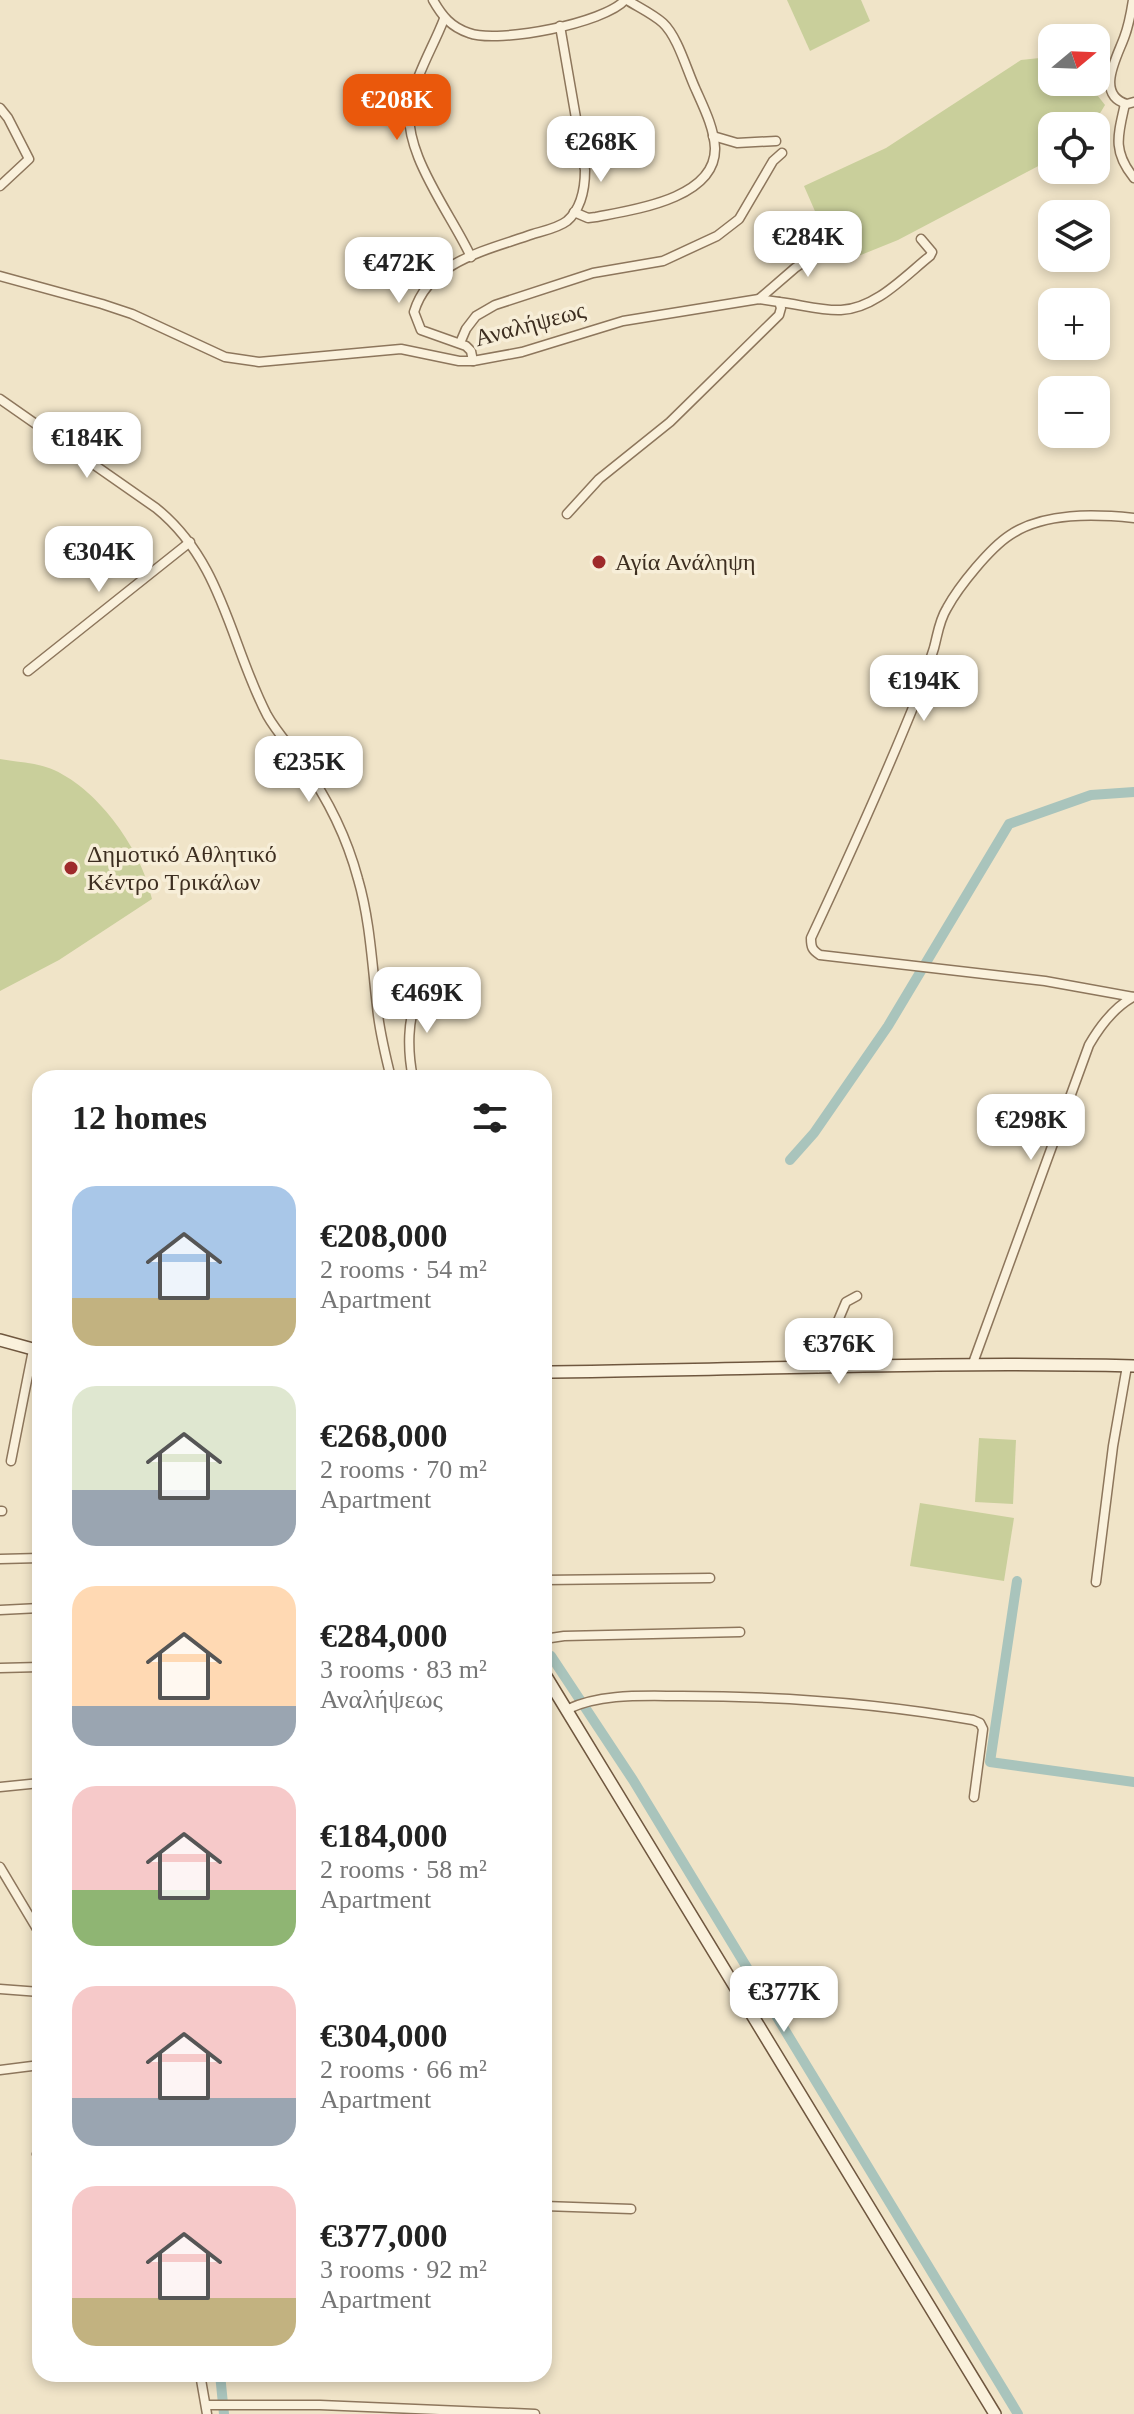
<!DOCTYPE html>
<html lang="en">
<head>
<meta charset="utf-8">
<style>
  body { margin:0; font-family:Georgia,serif; background:#f2f2f2; color:#222; height:100vh; display:flex; flex-direction:column; font-size:30px; white-space:nowrap }
  * { box-sizing:border-box; margin:0 }
  p { font-size:26px; color:#767676 }
  .icon { flex:none; width:44px; height:44px; fill:none; stroke:currentColor; stroke-width:2; stroke-linecap:round; stroke-linejoin:round }
  .map { position:relative; flex:1; overflow:hidden }
  .drawer { position:absolute; left:32px; top:1070px; width:520px; height:1312px; display:flex; flex-direction:column; background:#fff; border-radius:24px; box-shadow:0 4px 12px #0003 }
  .drawer>* { flex:none }
  .needle { width:52px; rotate:71deg }
  .controls { position:absolute; left:1038px; top:24px; display:grid; gap:16px }
  .controls a { display:grid; place-items:center; width:72px; height:72px; border-radius:16px; background:#fff; box-shadow:0 4px 12px #0003; font-size:40px }
  .price { position:absolute; translate:-50% -68px; padding:0 18px; border-radius:16px; background:#fff; color:#222; font-size:26px; line-height:52px; filter:drop-shadow(0 2px 4px #0008) }
  .price::after { content:''; position:absolute; left:50%; top:48px; width:24px; height:18px; margin-left:-12px; background:inherit; clip-path:polygon(0 0,100% 0,50% 100%) }
  .price.current { background:#ea580c; color:#fff }
  ul { padding:0; list-style:none }
  li { display:flex; align-items:center; gap:24px; height:200px; padding:0 40px }
  li span { display:grid; place-items:center; flex:none; width:224px; height:160px; border-radius:24px; color:#555 }
  li>.icon { margin-inline-start:auto }
  span .icon { width:96px; height:96px; fill:#fffc; stroke-width:1 }
  li b { font-size:34px }
  h2 { display:flex; justify-content:space-between; align-items:center; height:96px; padding:0 40px; font-size:34px }
  .map>svg:first-child { display:block }
  .green { fill:#c9cf9b }
  .lines { fill:none; stroke-linecap:round; stroke-linejoin:round }
  .canal { stroke:#a9c4bc; stroke-width:10 }
  .street-casing { stroke:#8d765c; stroke-width:11 }
  .secondary-casing { stroke:#6f573f; stroke-width:14 }
  .street { stroke:#faf1dc; stroke-width:8 }
  .secondary { stroke:#faf1dc; stroke-width:11 }
  .poi-dot { fill:#9e2a2b; stroke:#f7eed8; stroke-width:3 }
  .labels { text-anchor:middle; dominant-baseline:central; stroke-width:7; stroke-linejoin:round; paint-order:stroke }
  .street-label { font-size:24px; fill:#3d2e20; stroke:#f7eed8 }
  .poi-label { font-size:24px; fill:#3d2e20; stroke:#f7eed8; text-anchor:start }
</style>
</head>
<body>
<div class="map">
<svg width="1134" height="2414" viewBox="0 0 1134 2414">
  <rect width="100%" height="100%" fill="#f0e4c8"/>
  <!-- green -->
  <g class="green">
    <path d="M787,0H861L870,21L810,51Z"/>
    <path d="M1049,57L1052,58V82H1087L1105,105L1096,120L1077,126H1052V158L1046,162L898,240L841,263L828,241L804,186L886,148L1021,60Z"/>
    <path d="M0,759C17,762 39,763 54,770C100,791 142,851 152,899L59,960L0,991Z"/>
    <path d="M979,1438L1016,1440L1013,1504L975,1502Z"/>
    <path d="M920,1503L1014,1518L1004,1581L910,1566Z"/>
  </g>
  <g class="lines">
    <!-- canal -->
    <g class="canal">
      <path d="M790,1160L814,1133L888,1026L1009,824L1091,795L1134,792"/>
      <path d="M1017,1581L990,1762L1134,1782"/>
      <path d="M551,1656L633,1780L1018,2414"/>
      <path d="M220,2374L224,2414"/>
    </g>
    <!-- street casing -->
    <g class="street-casing">
      <g id="street">
        <path d="M433,0C442,16 451,27 469,33C498,44 605,23 625,0"/>
        <path d="M1133,0C1131,13 1129,25 1124,38C1117,57 1095,95 1127,104L1134,102"/>
        <path d="M444,19C434,45 418,71 411,99C398,148 451,213 471,257"/>
        <path d="M1125,104C1118,135 1112,151 1134,178"/>
        <path d="M0,108L8,118L29,159L0,186"/>
        <path d="M713,136L737,143L776,141"/>
        <path d="M574,212L588,218L596,217C632,210 716,199 715,148C714,128 704,108 696,90C687,71 678,37 663,23C653,14 638,7 627,0"/>
        <path d="M0,276L102,304L132,314L225,357L259,362L401,349L459,361H473L522,352L623,321L759,299L779,302L781,308L779,315L670,422L599,479L567,514"/>
        <path d="M759,299L795,268L827,246L828,241"/>
        <path d="M779,302C798,304 822,311 841,310C875,309 905,276 930,256L932,252L921,239"/>
        <path d="M460,343L466,329L476,316L495,305L593,273L663,261L717,236L739,219L773,161L782,153"/>
        <path d="M473,361L471,351L466,346L421,330L414,312C429,261 488,250 533,234C543,231 558,228 567,221C582,208 585,188 585,170L560,26"/>
        <path d="M0,399L156,508C223,562 230,644 267,715C277,733 291,747 303,764C328,799 347,838 358,879C370,920 372,964 377,1006C379,1030 385,1054 391,1078"/>
        <path d="M1134,518C1095,514 1044,512 1010,535C990,548 959,586 947,608C939,621 938,633 934,648C928,667 921,686 914,705C882,784 847,861 811,938C811,947 812,950 820,955L1045,981L1134,997"/>
        <path d="M28,671L190,542"/>
        <path d="M413,1078C408,1054 406,1016 420,995L438,989"/>
        <path d="M973,1363L1089,1045C1100,1026 1113,1008 1133,997"/>
        <path d="M818,1368L846,1302L857,1296"/>
        <path d="M11,1461L33,1350"/>
        <path d="M0,1511H2"/>
        <path d="M0,1559L40,1558"/>
        <path d="M544,1580L710,1578"/>
        <path d="M1096,1582L1113,1446L1127,1366"/>
        <path d="M0,1610L40,1608"/>
        <path d="M544,1639L564,1636L740,1632"/>
        <path d="M0,1668L40,1667"/>
        <path d="M568,1709C602,1693 644,1696 682,1696C779,1696 877,1703 973,1720L980,1723L983,1729L974,1797"/>
        <path d="M0,1787L40,1783"/>
        <path d="M0,1867L40,1934"/>
        <path d="M0,1989L40,1992"/>
        <path d="M0,2070L40,2065"/>
        <path d="M37,2154L40,2153"/>
        <path d="M544,2206L631,2209"/>
        <path d="M200,2374L207,2414"/>
        <path d="M206,2405H320L535,2414"/>
      </g>
    </g>
    <!-- secondary casing -->
    <g class="secondary-casing">
      <g id="secondary">
        <path d="M0,1340L40,1351"/>
        <path d="M544,1372C741,1370 937,1361 1134,1366"/>
        <path d="M544,1673L995,2414"/>
      </g>
    </g>
    <!-- street -->
    <use href="#street" class="street"/>
    <!-- secondary -->
    <use href="#secondary" class="secondary"/>
  </g>
  <!-- markers -->
  <g class="poi-dot">
    <circle cx="599" cy="562" r="8"/>
    <circle cx="71" cy="868" r="8"/>
  </g>
  <g class="labels">
    <!-- street labels -->
    <g class="street-label">
      <text transform="translate(530 324) rotate(-15)">Αναλήψεως</text>
    </g>
    <!-- poi labels -->
    <g class="poi-label">
      <text x="615" y="562">Αγία Ανάληψη</text>
      <text x="87" y="854">Δημοτικό Αθλητικό<tspan x="87" dy="28">Κέντρο Τρικάλων</tspan></text>
    </g>
  </g>
</svg>
<div class="controls">
<a><svg class="needle" viewBox="-14 -14 28 28"><path d="M0-13l5 13h-10z" fill="#e53935"/><path d="M0 13l5-13h-10z" fill="#767676"/></svg></a>
<a><svg class="icon" aria-label="locate" viewBox="0 0 24 24"><circle cx="12" cy="12" r="6"/><path d="M12 2v4M12 18v4M2 12h4M18 12h4"/></svg></a>
<a><svg class="icon" aria-label="layers" viewBox="0 0 24 24"><path d="M12 4l9 5-9 5-9-5zM3 14l9 5 9-5"/></svg></a>
<a>+</a>
<a>−</a>
</div>
<b class="price current" style="left:397px;top:142px">€208K</b>
<b class="price" style="left:601px;top:184px">€268K</b>
<b class="price" style="left:808px;top:279px">€284K</b>
<b class="price" style="left:399px;top:305px">€472K</b>
<b class="price" style="left:87px;top:480px">€184K</b>
<b class="price" style="left:99px;top:594px">€304K</b>
<b class="price" style="left:924px;top:723px">€194K</b>
<b class="price" style="left:309px;top:804px">€235K</b>
<b class="price" style="left:427px;top:1035px">€469K</b>
<b class="price" style="left:1031px;top:1162px">€298K</b>
<b class="price" style="left:839px;top:1386px">€376K</b>
<b class="price" style="left:784px;top:2034px">€377K</b>
<section class="drawer">
<h2>12 homes<svg class="icon" aria-label="filters" viewBox="0 0 24 24"><path d="M4 7h16M4 17h16"/><circle cx="9" cy="7" r="2"/><circle cx="15" cy="17" r="2"/></svg></h2>
<ul>
<li><span style="background:linear-gradient(#a9c7e8 70%,#c2b280 0)"><svg class="icon" aria-label="home" viewBox="0 0 24 24"><path d="M3 11l9-7 9 7M6 9v11h12V9"/></svg></span><div><b>€208,000</b><p>2 rooms · 54 m²</p><p>Apartment</p></div></li>
<li><span style="background:linear-gradient(#dfe7d0 65%,#9aa5b1 0)"><svg class="icon" aria-label="home" viewBox="0 0 24 24"><path d="M3 11l9-7 9 7M6 9v11h12V9"/></svg></span><div><b>€268,000</b><p>2 rooms · 70 m²</p><p>Apartment</p></div></li>
<li><span style="background:linear-gradient(#ffd9b3 75%,#9aa5b1 0)"><svg class="icon" aria-label="home" viewBox="0 0 24 24"><path d="M3 11l9-7 9 7M6 9v11h12V9"/></svg></span><div><b>€284,000</b><p>3 rooms · 83 m²</p><p>Αναλήψεως</p></div></li>
<li><span style="background:linear-gradient(#f6c9c9 65%,#8fb573 0)"><svg class="icon" aria-label="home" viewBox="0 0 24 24"><path d="M3 11l9-7 9 7M6 9v11h12V9"/></svg></span><div><b>€184,000</b><p>2 rooms · 58 m²</p><p>Apartment</p></div></li>
<li><span style="background:linear-gradient(#f6c9c9 70%,#9aa5b1 0)"><svg class="icon" aria-label="home" viewBox="0 0 24 24"><path d="M3 11l9-7 9 7M6 9v11h12V9"/></svg></span><div><b>€304,000</b><p>2 rooms · 66 m²</p><p>Apartment</p></div></li>
<li><span style="background:linear-gradient(#f6c9c9 70%,#c2b280 0)"><svg class="icon" aria-label="home" viewBox="0 0 24 24"><path d="M3 11l9-7 9 7M6 9v11h12V9"/></svg></span><div><b>€377,000</b><p>3 rooms · 92 m²</p><p>Apartment</p></div></li>
</ul>
</section>
</div>
</body>
</html>
